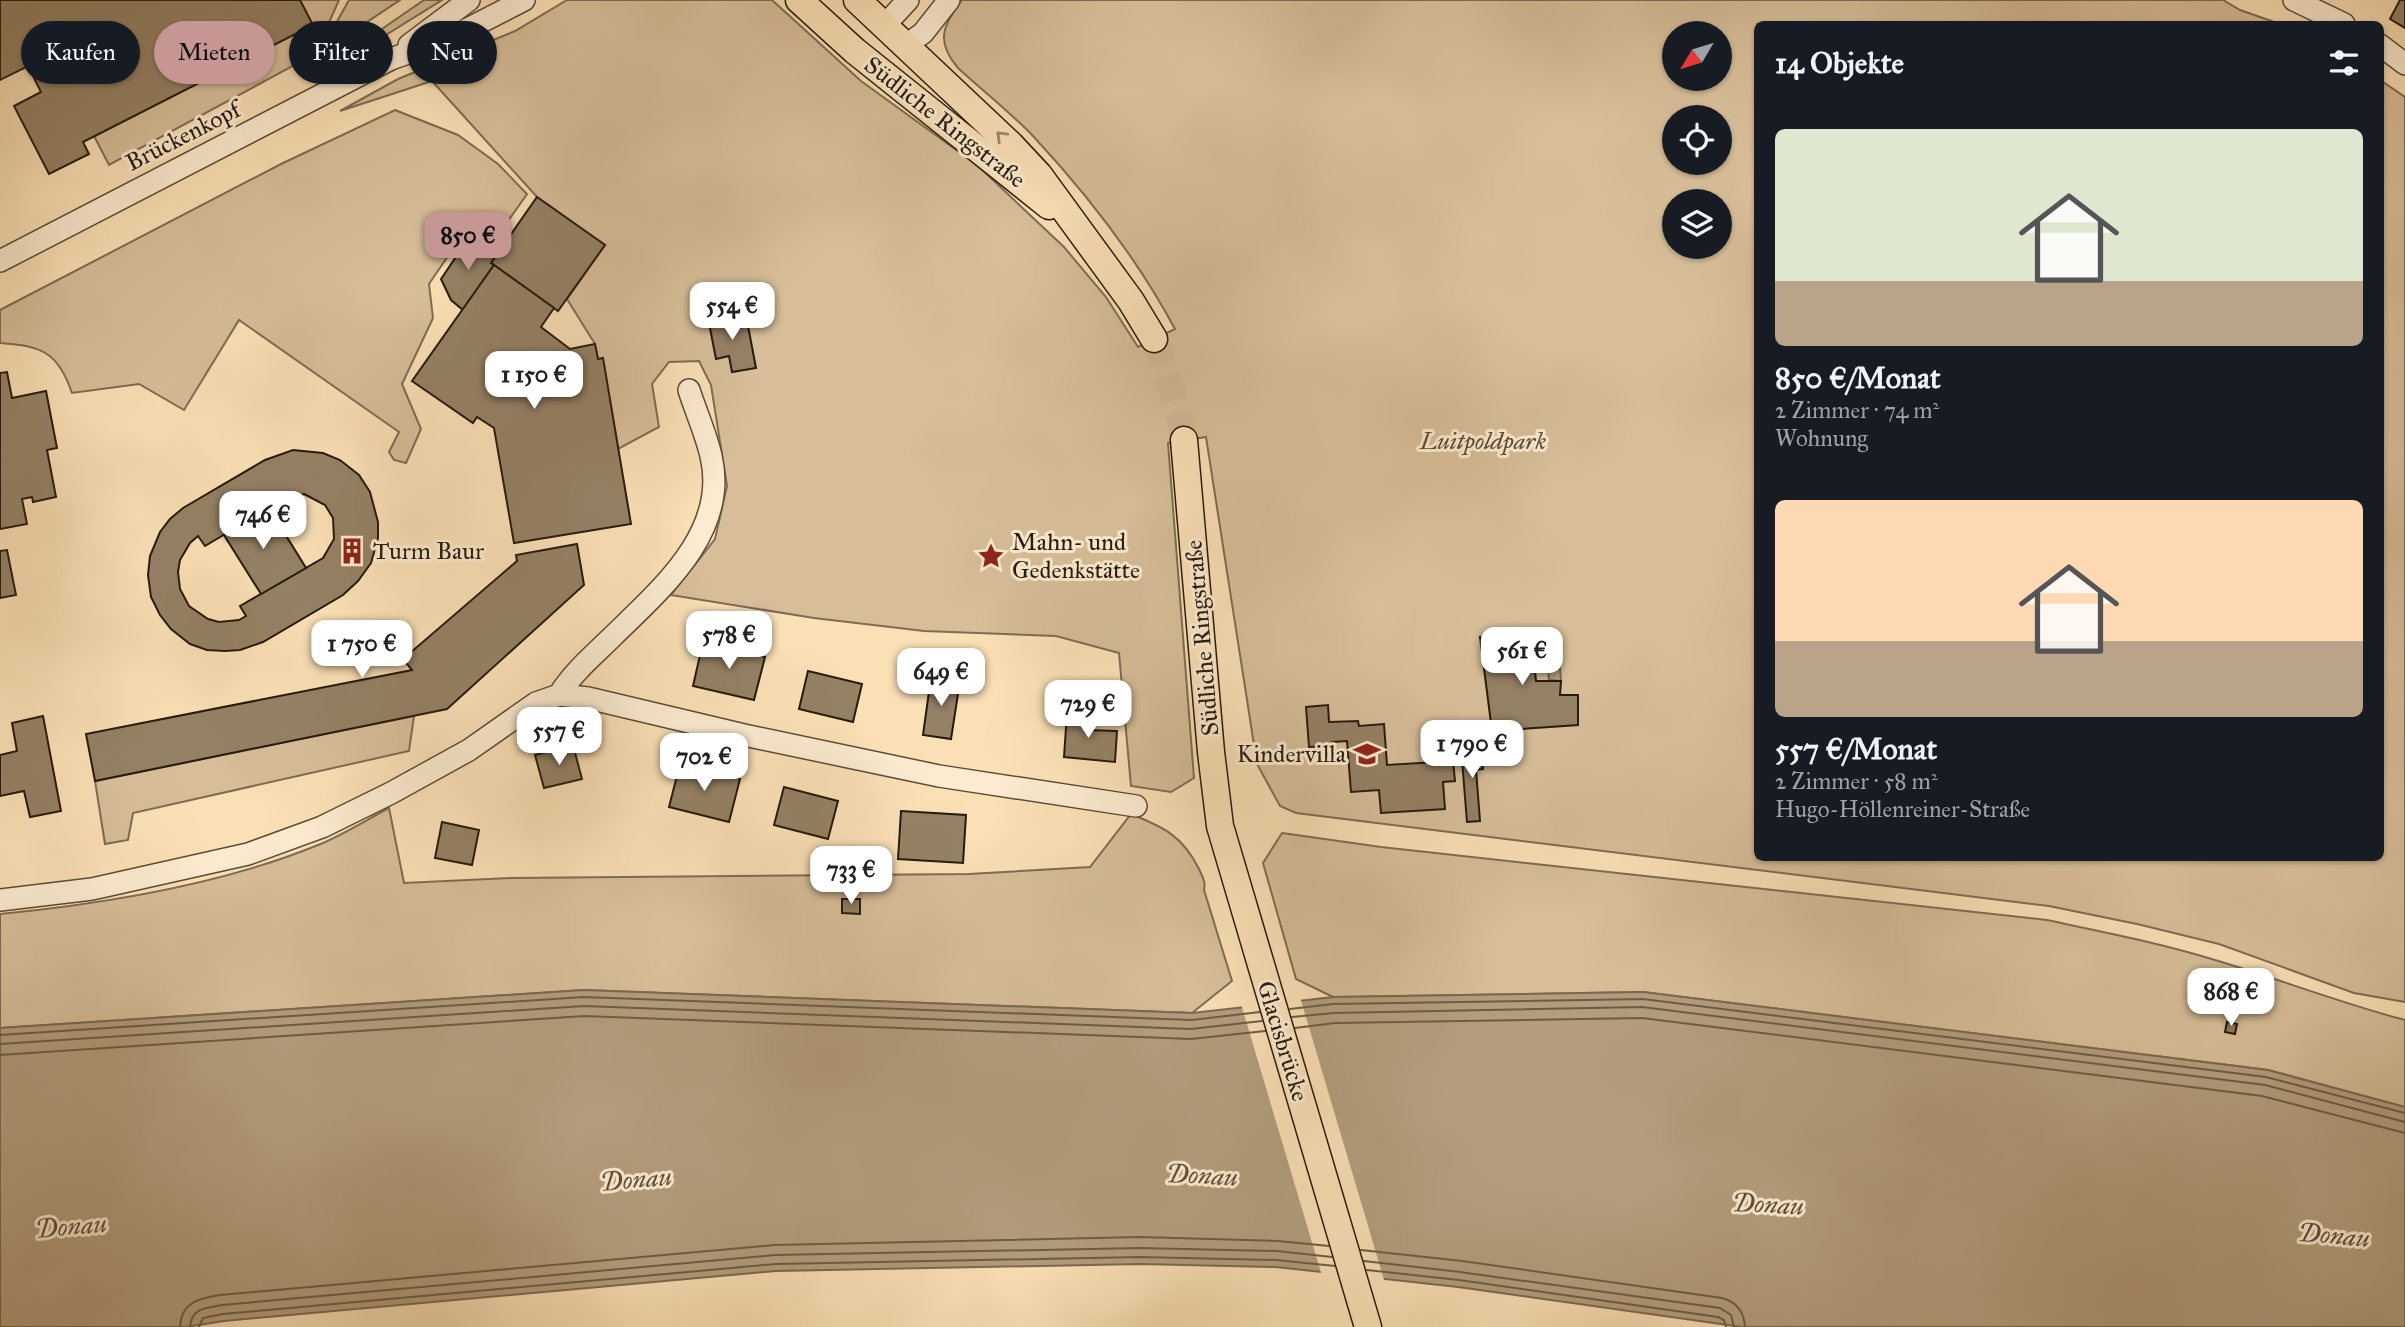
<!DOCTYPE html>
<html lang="de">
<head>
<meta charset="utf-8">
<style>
  body { margin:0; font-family:"IM FELL Great Primer",serif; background:#242831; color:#f1f3f6; height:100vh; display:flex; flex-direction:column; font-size:26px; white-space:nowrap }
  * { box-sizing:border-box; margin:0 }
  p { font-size:23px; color:#9ea1a6 }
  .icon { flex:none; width:38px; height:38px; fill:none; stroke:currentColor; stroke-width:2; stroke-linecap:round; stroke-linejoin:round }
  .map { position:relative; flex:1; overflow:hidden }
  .drawer { position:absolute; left:1754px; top:21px; width:630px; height:840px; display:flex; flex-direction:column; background:#171b24; border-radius:10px; box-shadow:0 2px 5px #0004 }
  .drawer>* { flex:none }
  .hud { position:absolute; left:21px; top:21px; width:665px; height:63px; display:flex; gap:14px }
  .needle { width:46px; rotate:232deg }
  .tools { position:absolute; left:1662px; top:21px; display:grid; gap:14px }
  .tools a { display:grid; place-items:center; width:70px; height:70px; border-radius:50%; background:#171b24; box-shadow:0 2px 5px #0004; font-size:35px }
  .price { position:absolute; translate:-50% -60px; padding:0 16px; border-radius:14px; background:#fff; color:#222; font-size:23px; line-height:46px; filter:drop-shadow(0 2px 4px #0008) }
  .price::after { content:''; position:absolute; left:50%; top:42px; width:21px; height:16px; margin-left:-10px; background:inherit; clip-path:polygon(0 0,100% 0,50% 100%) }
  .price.current { background:#c59692; color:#111 }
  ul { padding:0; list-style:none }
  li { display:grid; align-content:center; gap:14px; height:371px; padding:0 21px }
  li span { display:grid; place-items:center; height:217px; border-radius:10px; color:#555 }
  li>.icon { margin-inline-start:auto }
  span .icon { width:126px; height:126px; fill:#fffc; stroke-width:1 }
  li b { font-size:30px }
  h2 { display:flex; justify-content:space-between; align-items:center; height:84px; padding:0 21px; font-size:30px }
  .chip { padding:0 24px; border-radius:32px; background:#171b24; box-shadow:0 2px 5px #0004; font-size:24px; line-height:63px }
  .chip.current { background:#c59692; color:#111 }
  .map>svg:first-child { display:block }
  .green { fill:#d7be99; stroke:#7e6c53; stroke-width:2; fill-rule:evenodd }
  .water { fill:#b39d7d; stroke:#7b6950; stroke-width:2 }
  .pier { fill:#fbe0b6 }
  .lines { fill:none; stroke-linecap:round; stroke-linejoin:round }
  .shore { stroke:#6c5c45; stroke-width:2 }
  .building { fill:#958165; stroke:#261a0d; stroke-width:2; fill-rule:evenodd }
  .major-tunnel { stroke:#d0b894; stroke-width:26; stroke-dasharray:26 13; stroke-linecap:butt }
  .minor-casing { stroke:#5b4c37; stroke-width:24 }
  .major-casing { stroke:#261a0d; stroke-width:29 }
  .minor { stroke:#fcebd0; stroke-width:21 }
  .major { stroke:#fbe0b6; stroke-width:26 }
  .oneway { stroke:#9b876a }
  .labels { text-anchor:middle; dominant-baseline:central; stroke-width:6; stroke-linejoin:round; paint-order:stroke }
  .street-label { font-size:24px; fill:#261a0d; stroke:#fcebd0 }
  .park-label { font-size:24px; font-style:italic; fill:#5b4b37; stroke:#fcebd0 }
  .poi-label { font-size:24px; fill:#261a0d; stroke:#fcebd0; text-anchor:start }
  .water-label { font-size:26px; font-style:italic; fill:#5e4e3a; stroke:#fcebd0 }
</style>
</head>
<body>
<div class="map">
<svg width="2405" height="1327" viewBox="0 0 2405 1327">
  <rect width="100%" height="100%" fill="#fbe0b6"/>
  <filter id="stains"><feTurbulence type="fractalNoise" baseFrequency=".00286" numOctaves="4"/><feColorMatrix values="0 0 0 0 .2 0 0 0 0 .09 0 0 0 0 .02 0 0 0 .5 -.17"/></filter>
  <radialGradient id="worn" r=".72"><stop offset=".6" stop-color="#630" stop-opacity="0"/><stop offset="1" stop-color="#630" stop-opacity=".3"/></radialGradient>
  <!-- green -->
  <g class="green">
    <path d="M300,0H339L327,27L328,45L315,54L109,165L94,136L312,25Z"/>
    <path d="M349,0H400L337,42L334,27Z"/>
    <path d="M424,0H442L333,68L334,62Z"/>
    <path d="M567,0H772L861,81L977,165L1064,247L1106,297L1138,347L1175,329C1138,260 1087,194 1033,136C1010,112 983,91 958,68C935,41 943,26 962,0H2223L2240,10L2280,24H1757V858H2380V80L2405,97V1002L2354,993L2219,944L2137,924L2049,906L1296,813L1280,806L1257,764L1206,437L1168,443L1194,778L1171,792L1131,786L1119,653L1056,636L924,631L814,618L671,595L715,539L727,486L711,385L699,361L669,362L652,384L659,427L618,449L603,359H598L595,344L567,299L605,245L537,197L432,81L340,111L398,79L515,31ZM1675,33H1720V79H1675ZM1675,117H1720V163H1675ZM1675,201H1720V247H1675Z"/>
    <path d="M395,110L458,135L498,164L527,194L501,231L463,234L429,284L433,318L402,384L421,429L406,463L394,460L389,452L399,432L239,320L184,410L139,384L72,393C58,352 42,346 0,343V310L281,164Z"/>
    <path d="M414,716L409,751L133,813L128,840L105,844L95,781Z"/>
    <path d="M389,808L404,883L511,878L969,874L1090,867L1131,814C1163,827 1182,835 1199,869C1202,876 1206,881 1204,890L1232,981L1192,1013L584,990L0,1028V914C102,904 223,884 318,845C343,835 366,820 389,808Z"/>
    <path d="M1282,833L1381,847L2047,920C2103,932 2160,943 2215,960C2279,979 2340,1003 2405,1020V1107L2268,1070L1643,992L1333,997L1296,979L1263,863Z"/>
  </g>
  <!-- water -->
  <g class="water">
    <path d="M1544,632H1557L1561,681L1549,680Z"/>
    <path d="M584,990L1192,1013L1333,997L1643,992L2268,1070L2405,1107V1327H1742L1458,1287L1276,1267L1140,1264L776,1271L224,1321L186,1327H0V1028Z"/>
  </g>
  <!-- pier -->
  <path class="pier" d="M1300,997L1385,1283L1322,1276L1241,1004Z"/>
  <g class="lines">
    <!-- shore -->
    <g class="shore">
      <path d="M1290,1009L1333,1004L1643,999L2266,1077L2405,1113"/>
      <path d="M1292,1017L1334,1013L1642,1007L2265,1085L2405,1122"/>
      <path d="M1295,1028L1335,1023L1642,1018L2262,1096L2405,1133"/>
      <path d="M0,1035L584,997L1192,1020L1260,1012"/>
      <path d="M0,1044L584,1006L1191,1029L1262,1021"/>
      <path d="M0,1055L584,1016L1191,1039L1265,1031"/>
      <path d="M1361,1250L1462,1261L1722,1298C1737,1302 1744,1312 1745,1327"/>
      <path d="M1364,1261L1460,1272L1720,1308L1731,1315L1734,1327"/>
      <path d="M1367,1270L1459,1280L1718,1317L1724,1320L1726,1327"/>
      <path d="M180,1327C181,1302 200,1298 220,1295L775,1245L1140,1237L1278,1241L1329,1246"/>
      <path d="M190,1327C191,1308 206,1308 222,1305L775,1255L1140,1248L1277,1251L1332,1257"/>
      <path d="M199,1327L203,1318L223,1314L776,1264L1140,1257L1276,1260L1335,1266"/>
    </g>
  </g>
  <!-- building -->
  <g class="building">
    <path d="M0,0H300L313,25L83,142L89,154L49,174L14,106L41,92L28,66L0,80Z"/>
    <path d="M2400,0H2405V28L2390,19Z"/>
    <path d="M537,197L605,245L558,311L491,263Z"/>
    <path d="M483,242L499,251L491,263L494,265L463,310L451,300L441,279L464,245Z"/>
    <path d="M494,265L554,308L541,327L570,349L595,344L598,359L603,358L631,524L514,543L494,428L477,417L473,423L412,381Z"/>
    <path d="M735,313L738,328L748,326L756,368L732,372L729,356L716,359L708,318Z"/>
    <path d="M7,372L12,398L46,391L57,448L47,450L56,497L33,502L32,497L22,499L27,524L0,529V373Z"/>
    <path d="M293,450L323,453L340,460L359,475L370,492L378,522V538L371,563L358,581L343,595L263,642L240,650L225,651L207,650L190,644L171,629L160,615L151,597L148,575L150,556L160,532L170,519L183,508L265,460ZM304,494L325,505L333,518L334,539L323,558L240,606L246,616L239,620L219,622L208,619L189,606L180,589L178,572L180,560L190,543L198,536L205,546L284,499Z"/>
    <path d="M269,508L306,568L261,594L224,535Z"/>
    <path d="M577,544L584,585L447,709L95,781L86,734L412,670L403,659L517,561L516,555Z"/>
    <path d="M7,550L16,595L0,598V551Z"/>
    <path d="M1531,631L1536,681H1561L1560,695H1578V725L1492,731L1480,637Z"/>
    <path d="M703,642L765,657L754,700L693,686Z"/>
    <path d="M808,671L862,684L853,722L799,709Z"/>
    <path d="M931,677L960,681L951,739L923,735Z"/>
    <path d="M1328,705L1329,722L1358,721L1359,726L1384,724L1387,765L1453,761L1455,781L1443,782L1445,809L1381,813L1379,790L1351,792L1347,741L1332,742V746L1309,747L1306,707Z"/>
    <path d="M1067,713L1091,714L1090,730L1117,731L1115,762L1064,757Z"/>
    <path d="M43,716L61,811L30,817L24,791L0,796V755L17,751L12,723Z"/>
    <path d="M573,745L582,779L544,788L535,755Z"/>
    <path d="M1482,746L1483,769L1476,770L1480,821L1467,822L1461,747Z"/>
    <path d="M680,764L740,779L729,822L669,807Z"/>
    <path d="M784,787L838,801L828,839L774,825Z"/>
    <path d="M901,811L966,815L963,863L898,859Z"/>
    <path d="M442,822L479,830L472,865L435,858Z"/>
    <path d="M842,899H860V914L842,913Z"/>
    <path d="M2227,1022L2237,1024L2235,1034L2225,1032Z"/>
  </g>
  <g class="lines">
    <!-- major-tunnel -->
    <path class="major-tunnel" d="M1154,339L1172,389L1184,440"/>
    <!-- minor casing -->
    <g class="minor-casing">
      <g id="minor">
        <path d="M2294,0L2344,24"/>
        <path d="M884,26L908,0"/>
        <path d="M409,45L469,0"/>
        <path d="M2380,45L2405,64"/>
        <path d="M905,46L923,33L949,0"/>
        <path d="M0,261L391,59L450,38L524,0"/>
        <path d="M559,695C573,672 594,655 613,636C661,589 729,532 711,456C706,434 696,412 689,390"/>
        <path d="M0,900L92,889L248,854L322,827L391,793L469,750L536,703L559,695L588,698L744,735L939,776L1136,806"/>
      </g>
    </g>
    <!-- major casing -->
    <g class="major-casing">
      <g id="major">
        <path d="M799,0L855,51L1049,206"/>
        <path d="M857,0L1011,145L1039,175L1131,301L1154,339"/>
        <path d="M1184,440L1211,752L1220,826L1368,1327"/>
      </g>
    </g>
    <!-- minor -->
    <use href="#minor" class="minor"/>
    <!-- major -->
    <use href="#major" class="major"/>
  </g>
  <!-- one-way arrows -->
  <defs><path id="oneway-chevron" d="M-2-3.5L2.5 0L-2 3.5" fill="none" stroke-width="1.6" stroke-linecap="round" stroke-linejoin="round" transform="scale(1.75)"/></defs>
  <use class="oneway" href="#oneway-chevron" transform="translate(1001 136) rotate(-136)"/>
  <!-- icons -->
  <defs>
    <g id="building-bare" transform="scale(2.1)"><path d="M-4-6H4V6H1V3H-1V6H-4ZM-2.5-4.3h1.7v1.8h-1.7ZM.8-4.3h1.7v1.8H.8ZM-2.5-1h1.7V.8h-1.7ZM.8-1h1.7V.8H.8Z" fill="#8f2418" stroke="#fcebd0" stroke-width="2.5" paint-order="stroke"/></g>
    <g id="sight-bare" transform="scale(2.1)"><path d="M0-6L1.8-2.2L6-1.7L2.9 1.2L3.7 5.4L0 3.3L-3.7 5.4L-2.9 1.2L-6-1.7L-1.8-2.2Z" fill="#8f2418" stroke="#fcebd0" stroke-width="2.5" paint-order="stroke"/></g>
    <g id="school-bare" transform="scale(2.1)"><path d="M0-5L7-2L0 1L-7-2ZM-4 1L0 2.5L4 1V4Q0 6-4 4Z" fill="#8f2418" stroke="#fcebd0" stroke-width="2.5" paint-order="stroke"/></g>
  </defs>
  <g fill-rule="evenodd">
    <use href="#building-bare" x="352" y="551"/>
    <use href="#sight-bare" x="991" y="556"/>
    <use href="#school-bare" x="1367" y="754"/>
  </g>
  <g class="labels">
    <!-- street labels -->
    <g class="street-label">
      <text transform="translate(945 122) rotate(38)">Südliche Ringstraße</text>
      <text transform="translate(183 136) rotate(-27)">Brückenkopf</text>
      <text transform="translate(1202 638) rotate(-95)">Südliche Ringstraße</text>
      <text transform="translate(1283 1041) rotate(73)">Glacisbrücke</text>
    </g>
    <!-- park labels -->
    <g class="park-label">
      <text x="1483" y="441">Luitpoldpark</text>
    </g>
    <!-- poi labels -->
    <g class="poi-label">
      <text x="1012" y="542">Mahn- und<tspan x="1012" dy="28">Gedenkstätte</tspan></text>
      <text x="373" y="551">Turm Baur</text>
      <text x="1346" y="754" text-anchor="end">Kindervilla</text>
    </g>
    <!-- water labels -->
    <g class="water-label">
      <text transform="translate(1202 1175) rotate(3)">Donau</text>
      <text transform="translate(636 1179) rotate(-5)">Donau</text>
      <text transform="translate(1768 1204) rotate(3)">Donau</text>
      <text transform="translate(71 1226) rotate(-5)">Donau</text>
      <text transform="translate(2334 1235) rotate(5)">Donau</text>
    </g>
  </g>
  <rect width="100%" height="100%" filter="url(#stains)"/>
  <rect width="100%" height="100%" fill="url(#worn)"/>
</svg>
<div class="tools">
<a><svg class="needle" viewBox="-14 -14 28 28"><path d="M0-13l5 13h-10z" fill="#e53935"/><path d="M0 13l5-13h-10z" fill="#9ea1a6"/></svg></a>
<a><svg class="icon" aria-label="locate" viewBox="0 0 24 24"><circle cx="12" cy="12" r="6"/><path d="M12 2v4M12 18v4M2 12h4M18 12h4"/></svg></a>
<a><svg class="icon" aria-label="layers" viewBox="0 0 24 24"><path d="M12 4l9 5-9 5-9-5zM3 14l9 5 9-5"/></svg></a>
</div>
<b class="price current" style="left:468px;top:272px">850 €</b>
<b class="price" style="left:732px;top:342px">554 €</b>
<b class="price" style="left:534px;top:411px">1 150 €</b>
<b class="price" style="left:263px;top:551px">746 €</b>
<b class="price" style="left:729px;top:671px">578 €</b>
<b class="price" style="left:362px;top:680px">1 750 €</b>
<b class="price" style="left:1522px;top:687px">561 €</b>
<b class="price" style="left:941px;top:708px">649 €</b>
<b class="price" style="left:1088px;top:740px">729 €</b>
<b class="price" style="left:559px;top:767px">557 €</b>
<b class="price" style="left:1472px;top:780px">1 790 €</b>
<b class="price" style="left:704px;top:793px">702 €</b>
<b class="price" style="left:851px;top:906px">733 €</b>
<b class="price" style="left:2231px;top:1028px">868 €</b>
<div class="hud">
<a class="chip">Kaufen</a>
<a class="chip current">Mieten</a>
<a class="chip">Filter</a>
<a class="chip">Neu</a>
</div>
<section class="drawer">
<h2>14 Objekte<svg class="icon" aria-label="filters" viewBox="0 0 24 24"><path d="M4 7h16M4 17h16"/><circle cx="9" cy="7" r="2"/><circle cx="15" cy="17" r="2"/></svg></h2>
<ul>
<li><span style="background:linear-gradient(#dfe7d0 70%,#b9a48a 0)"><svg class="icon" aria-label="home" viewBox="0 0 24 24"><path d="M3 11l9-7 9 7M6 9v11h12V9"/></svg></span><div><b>850 €/Monat</b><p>2 Zimmer · 74 m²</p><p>Wohnung</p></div></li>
<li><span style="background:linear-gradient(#ffd9b3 65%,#b9a48a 0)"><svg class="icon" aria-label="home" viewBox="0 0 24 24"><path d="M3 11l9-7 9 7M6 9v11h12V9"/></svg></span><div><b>557 €/Monat</b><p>2 Zimmer · 58 m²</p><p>Hugo-Höllenreiner-Straße</p></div></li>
</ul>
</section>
</div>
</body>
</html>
